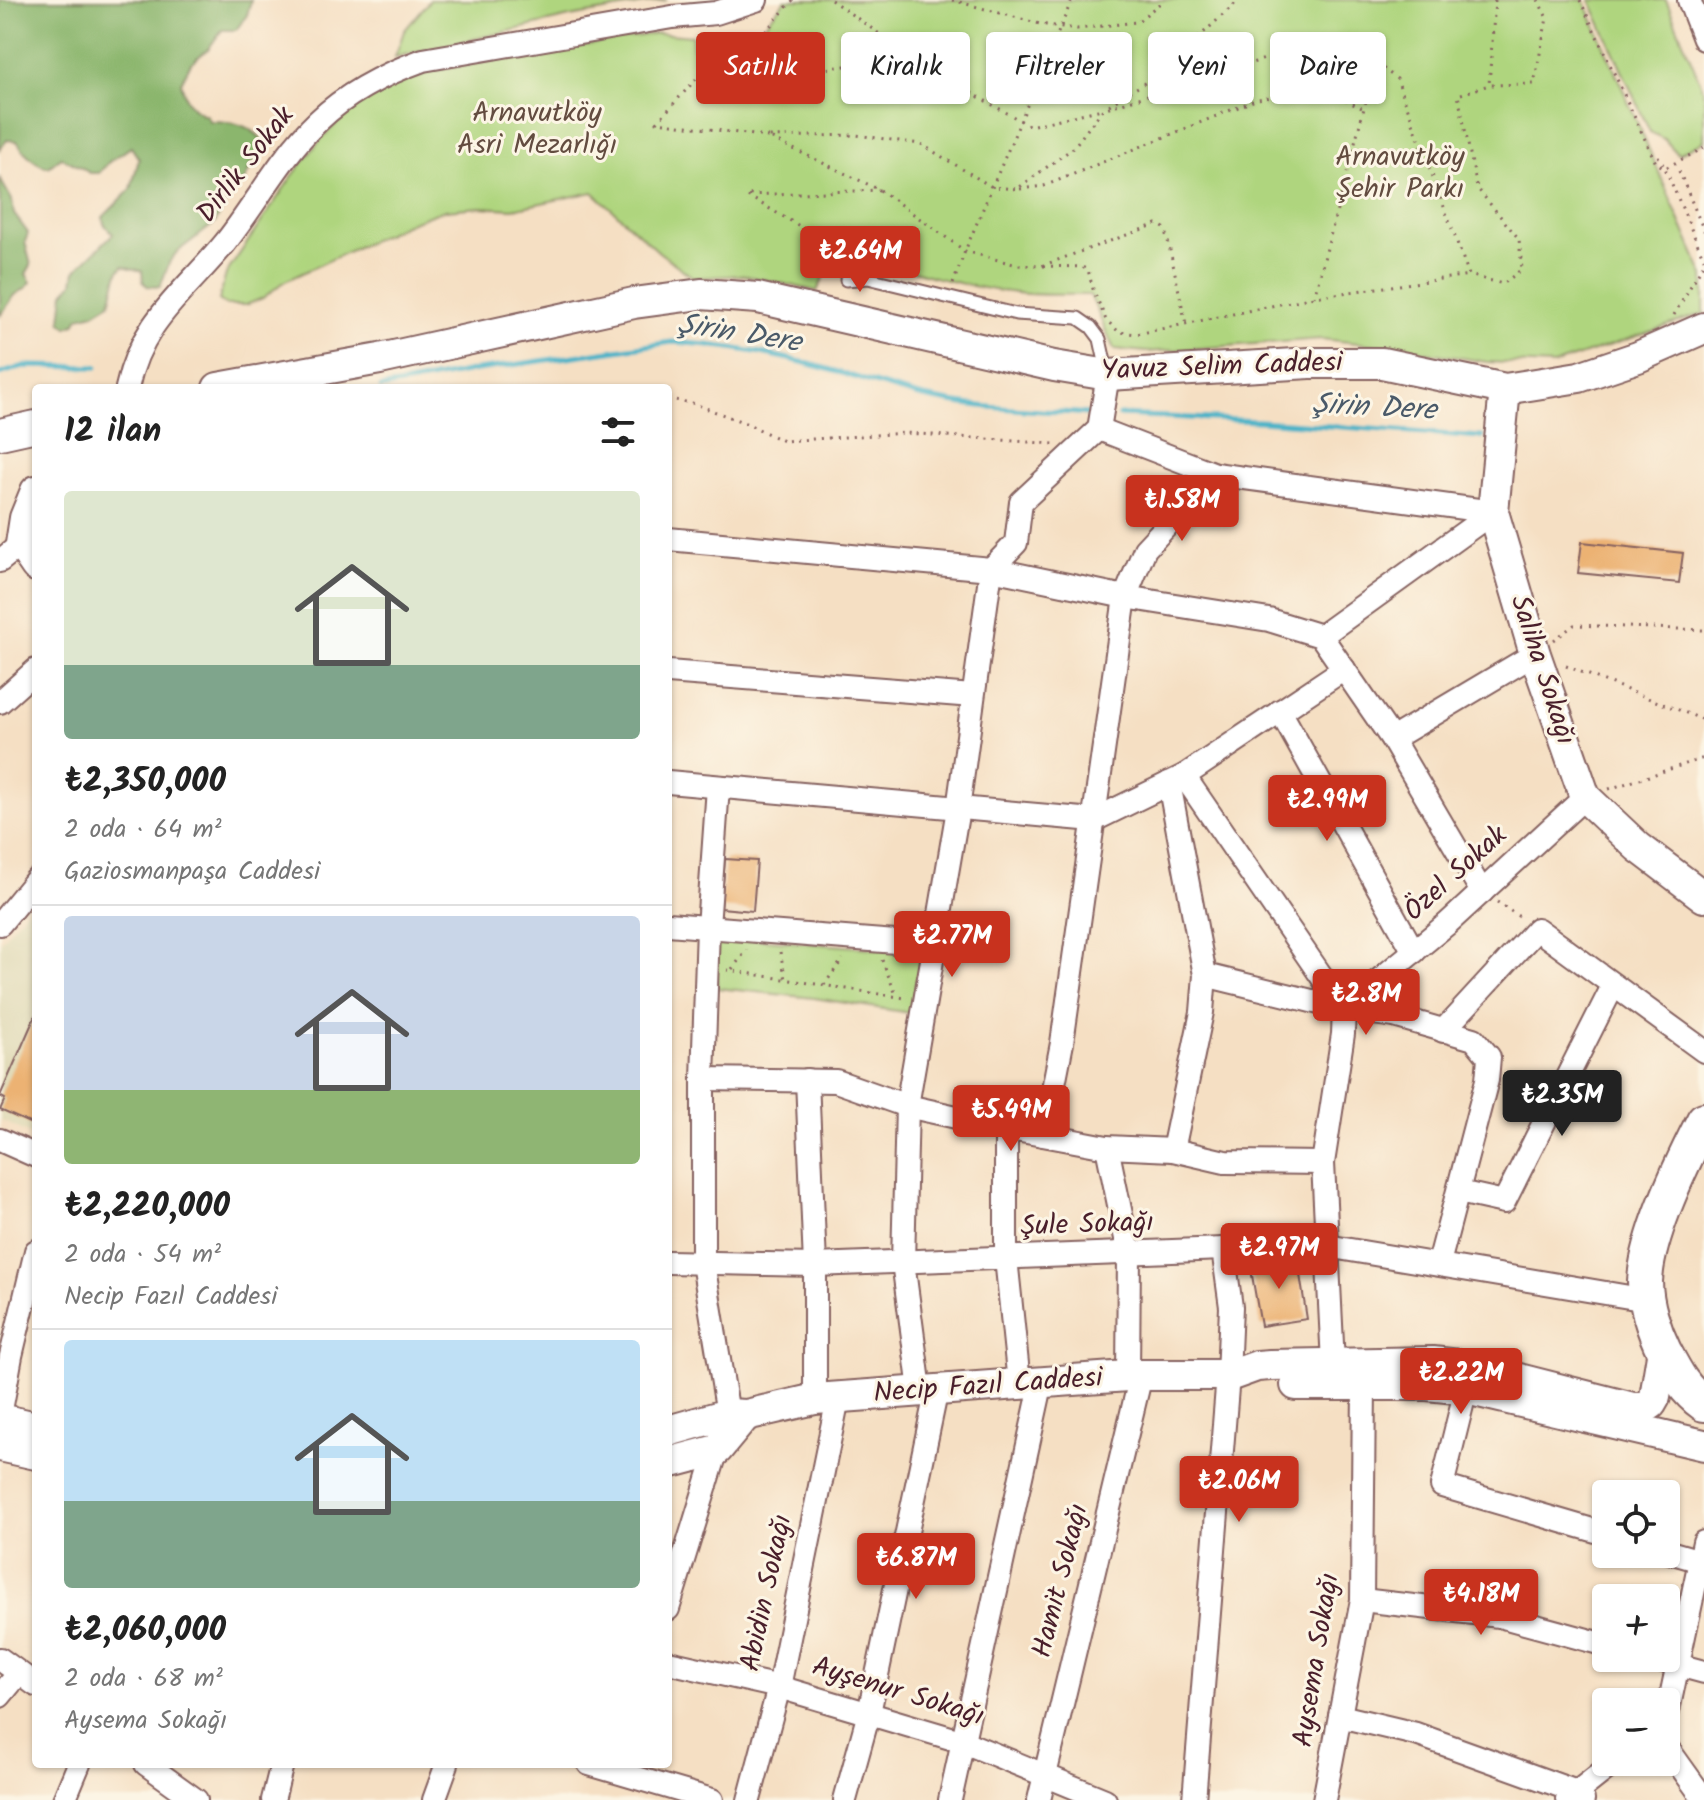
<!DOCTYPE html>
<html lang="tr">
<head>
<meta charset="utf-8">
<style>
  body { margin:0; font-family:Kalam,sans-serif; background:#f2f2f2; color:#222; height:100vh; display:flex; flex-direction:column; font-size:30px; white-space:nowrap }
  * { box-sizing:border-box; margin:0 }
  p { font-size:26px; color:#767676 }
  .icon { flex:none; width:44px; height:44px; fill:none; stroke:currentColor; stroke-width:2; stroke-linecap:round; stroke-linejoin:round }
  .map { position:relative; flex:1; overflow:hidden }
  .sheet { position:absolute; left:32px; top:384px; width:640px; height:1384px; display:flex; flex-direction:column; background:#fff; border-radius:8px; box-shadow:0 2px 6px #0004 }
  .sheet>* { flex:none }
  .top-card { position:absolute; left:696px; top:32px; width:760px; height:72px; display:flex; gap:16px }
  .fabs { position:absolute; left:1592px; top:1480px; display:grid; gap:16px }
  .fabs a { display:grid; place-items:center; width:88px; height:88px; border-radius:8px; background:#fff; box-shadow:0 2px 6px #0004; font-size:40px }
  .price { position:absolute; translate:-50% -68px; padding:0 18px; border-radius:8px; background:#c8321e; color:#fff; font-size:26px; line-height:52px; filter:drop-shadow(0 2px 4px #0008) }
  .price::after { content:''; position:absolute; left:50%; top:48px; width:24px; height:18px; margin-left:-12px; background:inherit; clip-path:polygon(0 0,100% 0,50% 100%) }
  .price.current { background:#222; color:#fff }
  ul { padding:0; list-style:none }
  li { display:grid; align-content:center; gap:16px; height:424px; padding:0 32px }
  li+li { border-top:2px solid #e0e0e0 }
  li span { display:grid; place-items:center; height:248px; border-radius:8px; color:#555 }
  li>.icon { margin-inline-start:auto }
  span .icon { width:144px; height:144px; fill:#fffc; stroke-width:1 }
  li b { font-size:34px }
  h2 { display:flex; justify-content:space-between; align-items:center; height:96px; padding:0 32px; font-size:34px }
  .tag { padding:0 28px; border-radius:8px; background:#fff; box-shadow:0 2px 6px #0004; font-size:28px; line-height:72px }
  .tag.current { background:#c8321e; color:#fff }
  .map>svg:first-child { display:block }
  .built { fill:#e2dcba }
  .green { fill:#afd57e; stroke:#7c7a54; stroke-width:2 }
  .forest { fill:#8bb66d; stroke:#6a6a4c; stroke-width:2 }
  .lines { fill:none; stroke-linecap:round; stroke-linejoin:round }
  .stream { stroke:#49b2c7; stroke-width:5 }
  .building { fill:#ecb273 }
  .lane-casing { stroke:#866260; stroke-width:15 }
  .street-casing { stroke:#866260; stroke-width:26 }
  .secondary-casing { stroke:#866260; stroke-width:34 }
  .primary-casing { stroke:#866260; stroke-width:38 }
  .path { stroke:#866260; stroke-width:3; stroke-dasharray:2 6; stroke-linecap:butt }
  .lane { stroke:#fff; stroke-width:11 }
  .street { stroke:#fff; stroke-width:22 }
  .secondary { stroke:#fff; stroke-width:30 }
  .primary { stroke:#fff; stroke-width:34 }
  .labels { text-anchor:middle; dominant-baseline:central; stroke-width:6; stroke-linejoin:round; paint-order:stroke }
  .park-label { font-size:28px; fill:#634c40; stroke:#fcf5e5 }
  .street-label { font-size:28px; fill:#4a1f2b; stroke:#fcf5e5 }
  .water-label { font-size:30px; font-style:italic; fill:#4a5a69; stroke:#fcf5e5 }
</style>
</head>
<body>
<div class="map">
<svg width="1704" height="1800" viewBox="0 0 1704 1800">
  <rect width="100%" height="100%" fill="#fcf5e5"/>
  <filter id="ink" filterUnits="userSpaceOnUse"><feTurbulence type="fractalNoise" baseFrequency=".0125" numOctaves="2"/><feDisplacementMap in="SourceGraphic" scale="16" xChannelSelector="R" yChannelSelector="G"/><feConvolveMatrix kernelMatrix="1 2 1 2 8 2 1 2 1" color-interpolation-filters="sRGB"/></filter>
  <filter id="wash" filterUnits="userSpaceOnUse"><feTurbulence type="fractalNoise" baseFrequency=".006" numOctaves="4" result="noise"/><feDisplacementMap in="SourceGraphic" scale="32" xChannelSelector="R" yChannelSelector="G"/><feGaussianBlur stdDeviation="1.8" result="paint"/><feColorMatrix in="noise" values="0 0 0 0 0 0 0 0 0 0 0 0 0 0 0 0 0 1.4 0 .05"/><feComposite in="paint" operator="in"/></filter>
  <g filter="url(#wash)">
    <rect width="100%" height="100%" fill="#f5dfc3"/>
    <!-- built -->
    <path class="built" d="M36,899V1137L0,1120V942Z"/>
    <!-- green -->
    <g class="green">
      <path d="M430,0H667L570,17L395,57L404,31Z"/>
      <path d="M785,0H1584L1704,276V313L1553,365L1487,362L1395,347L1321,339L1147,352L1114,349L1090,295C1065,294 1040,296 1016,293C962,287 911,271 860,254L847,267H829L817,291L743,275L694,278L659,252L593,192L513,209L480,207L445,210L409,223L285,281L263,298L246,305H226L219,300L226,274L291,178L321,139L357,103L389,84L426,72L657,33L692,36L694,61L740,55Z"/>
      <path d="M1590,0H1666L1704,91V141L1678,154L1664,139L1650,132Z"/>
      <path d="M726,937L922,952L910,1013L814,998L717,988L716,946Z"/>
    </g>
    <!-- forest -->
    <g class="forest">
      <path d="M0,0H251L247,15L236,30H222L208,49L191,63L181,82C185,100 190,109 207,116L209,121C234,121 255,125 268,148L252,163L245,180L231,192L215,223L177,252L170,261L160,287L147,286L143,281L142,271L123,266L118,272L110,303L94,313L79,317L75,324L67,327L61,321L64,293L73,283L75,271L113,234L104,224L103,217L131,189L139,159L131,147L109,162L99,173H89C80,165 71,163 61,157L49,167C35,165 24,152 17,141L7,140L0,149Z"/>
      <path d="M0,179L12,200L14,214L28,233L25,242L31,265L26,274L31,282L26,288L15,295L0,316Z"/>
    </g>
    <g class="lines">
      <!-- stream -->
      <g class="stream">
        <path d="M0,374L24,366L97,367"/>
        <path d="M381,388L477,370L672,342C723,345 775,354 824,368C857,377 890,389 924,397C977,409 1035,410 1089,414"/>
        <path d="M1119,415L1260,421L1482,437"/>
      </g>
    </g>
    <g id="blocks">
      <!-- building -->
      <g class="building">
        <path d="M1582,542L1683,553L1679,583L1578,573Z"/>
        <path d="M725,859L757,861L753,911L721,908Z"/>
        <path d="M36,1014V1126L0,1110L5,1099L0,1096Z"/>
        <path d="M1297,1256L1307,1319L1261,1326L1250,1264Z"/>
      </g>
    </g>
  </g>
  <g filter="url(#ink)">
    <use href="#blocks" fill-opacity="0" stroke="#866260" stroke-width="2"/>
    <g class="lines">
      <!-- lane casing -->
      <g class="lane-casing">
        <path id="lane" d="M846,280L868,278L1016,314L1078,318L1091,327L1100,339L1107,371"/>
      </g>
      <!-- street casing -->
      <g class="street-casing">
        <g id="street">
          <path d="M1689,0L1704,39"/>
          <path d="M127,388C141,321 184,293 225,243C257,203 280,157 318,121C348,92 384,74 423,60L672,17L716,13L756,0"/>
          <path d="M1099,429L1215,474L1493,512"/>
          <path d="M668,539L991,569L1125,597L1269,620L1321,636L1392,739L1482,892"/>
          <path d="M0,561L21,544"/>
          <path d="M1321,636L1493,512"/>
          <path d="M668,672L973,696"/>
          <path d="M0,702L36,670"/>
          <path d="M1280,711L1414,952"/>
          <path d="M1392,739L1535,654"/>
          <path d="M1184,776L1344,1009"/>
          <path d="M668,782L1094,820L1184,776L1344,669"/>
          <path d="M1169,783L1205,975L1202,1012L1173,1150"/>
          <path d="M0,924L36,880"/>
          <path d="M668,924L934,945"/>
          <path d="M1205,975L1344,1009L1394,1016L1474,1039L1489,1057L1487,1080L1439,1263"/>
          <path d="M1443,1031L1537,929L1704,1051"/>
          <path d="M703,1079L836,1081L907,1106L1006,1128L1107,1147L1173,1150L1225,1162L1323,1163"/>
          <path d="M807,1080L815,1265V1399"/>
          <path d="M1006,1128V1258L1019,1383"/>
          <path d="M1044,1135L1062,1043L1125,597L1145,549L1215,474"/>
          <path d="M0,1140L36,1156"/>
          <path d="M1107,1147L1129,1253L1128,1377"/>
          <path d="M1459,1192L1504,1202L1613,986"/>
          <path d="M668,1262L815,1265L1223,1249L1303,1242L1647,1300"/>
          <path d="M1333,1364L1323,1163L1343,1034L1344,1009L1447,924L1585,797"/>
          <path d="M1466,1389L1442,1486L1606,1534"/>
          <path d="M920,1390L903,1262L907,1106L958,809L991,569L1016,543L1021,502L1099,429L1108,375"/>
          <path d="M0,1416L11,1356L36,1251"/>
          <path d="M1666,1551L1704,1562"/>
          <path d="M1362,1600L1499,1616L1606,1645"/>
          <path d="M668,1609L728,1414L703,1263V1079L708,927L718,787"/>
          <path d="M1652,1658L1704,1672"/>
          <path d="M0,1659L36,1685"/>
          <path d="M668,1662L779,1687L964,1742L1105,1800"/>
          <path d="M0,1696L19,1673"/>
          <path d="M1340,1716L1416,1734L1577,1792L1583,1800"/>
          <path d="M1666,1720L1704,1542"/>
          <path d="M1666,1746L1704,1799"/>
          <path d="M146,1764L196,1800"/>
          <path d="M589,1764L712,1800"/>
          <path d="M64,1800L79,1764"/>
          <path d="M273,1800L282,1764"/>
          <path d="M434,1800L447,1764"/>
          <path d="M749,1800L779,1687L838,1398"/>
          <path d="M845,1800L869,1713L937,1389"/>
          <path d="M950,1800L1042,1381"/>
          <path d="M1039,1800L1141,1375"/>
          <path d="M1194,1800L1228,1375L1231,1307L1223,1249"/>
          <path d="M1324,1800L1362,1600L1364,1385"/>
          <path d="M1567,1800L1615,1762"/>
        </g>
      </g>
      <!-- secondary casing -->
      <g class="secondary-casing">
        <g id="secondary">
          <path d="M218,388L380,359L634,303L701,294L758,298L1054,366L1108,375L1310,363H1382L1505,389L1579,377L1638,357L1704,328"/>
          <path d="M1505,389L1493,512L1535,654L1585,797L1638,847L1704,897"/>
          <path d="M0,434L36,426"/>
          <path d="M36,491L25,518L21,544L36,566"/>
          <path d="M1296,1385H1427L1466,1389L1704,1445"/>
          <path d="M0,1419L36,1427"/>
          <path d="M668,1431L728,1414L746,1415L815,1399L1141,1375H1232L1257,1366L1270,1365L1433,1362L1468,1366L1633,1408H1643L1651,1404L1655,1397L1663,1349"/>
          <path d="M0,1446L36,1454"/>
          <path d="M668,1463L717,1450L746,1415"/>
        </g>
      </g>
      <!-- primary casing -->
      <g class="primary-casing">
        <path id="primary" d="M1704,1120C1683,1161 1647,1236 1645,1281C1645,1304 1654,1331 1664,1351C1675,1372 1684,1390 1704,1404"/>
      </g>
      <!-- path -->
      <g class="path">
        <path d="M831,0L931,70L1030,126L1102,109"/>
        <path d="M952,0L1040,24L1077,29L1137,22L1164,0"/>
        <path d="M1495,0L1489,85L1534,84L1547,18L1538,0"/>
        <path d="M1580,0L1656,163L1665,168L1704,259"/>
        <path d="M1376,63L1314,297L1469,275"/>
        <path d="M723,80L793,0"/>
        <path d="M1109,105L1159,74L1239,0"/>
        <path d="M768,137L657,122L698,77L732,82L845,66L931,70"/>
        <path d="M1658,156L1665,168L1704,148"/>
        <path d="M1679,171L1704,231"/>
        <path d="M1020,189L1044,186L1258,99L1303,92L1344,100L1364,109"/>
        <path d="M880,190L965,251L1017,265L1041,266L1157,224L1164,228L1168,241L1186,324"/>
        <path d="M858,264L853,257L746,195L880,190L768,137L856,135L921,144L992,187L1017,189L1073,148L1103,109L1294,50H1345L1376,63L1397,79L1469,275L1503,284L1522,269L1519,239L1477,188L1458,95L1489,85"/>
        <path d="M1043,266L1082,267L1088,270L1093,289L1106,320L1119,332L1137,334L1314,297"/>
        <path d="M953,284L965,251L1072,0"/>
        <path d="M1674,315L1704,263"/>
        <path d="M668,399L692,403L748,424L783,441L906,433L1055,444"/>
        <path d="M1554,640L1574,625L1704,630"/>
        <path d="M1566,666L1704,720"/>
        <path d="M1609,789L1704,758"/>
        <path d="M1497,902L1521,918"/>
        <path d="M780,952L786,979"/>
        <path d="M882,960L897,997"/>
        <path d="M732,969L747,950"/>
        <path d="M727,970L905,998"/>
        <path d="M824,985L843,959"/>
      </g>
      <!-- lane -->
      <use href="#lane" class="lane"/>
      <!-- street -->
      <use href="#street" class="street"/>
      <!-- secondary -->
      <use href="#secondary" class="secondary"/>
      <!-- primary -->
      <use href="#primary" class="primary"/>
    </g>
  </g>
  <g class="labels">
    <!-- park labels -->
    <g class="park-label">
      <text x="537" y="113">Arnavutköy<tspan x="537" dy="32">Asri Mezarlığı</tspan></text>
      <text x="1400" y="157">Arnavutköy<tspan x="1400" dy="32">Şehir Parkı</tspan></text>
    </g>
    <!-- street labels -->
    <g class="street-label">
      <text transform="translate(246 165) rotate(-52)">Dirlik Sokak</text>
      <text transform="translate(1222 367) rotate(-2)">Yavuz Selim Caddesi</text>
      <text transform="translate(1542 670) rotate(72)">Saliha Sokağı</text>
      <text transform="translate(1456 874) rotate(-42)">Özel Sokak</text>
      <text transform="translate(1087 1225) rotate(-2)">Şule Sokağı</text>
      <text transform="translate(988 1386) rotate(-4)">Necip Fazıl Caddesi</text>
      <text transform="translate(1061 1581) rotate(-76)">Hamit Sokağı</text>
      <text transform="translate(767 1593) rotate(-78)">Abidin Sokağı</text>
      <text transform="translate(1317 1660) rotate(-81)">Aysema Sokağı</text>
      <text transform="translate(898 1692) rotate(17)">Ayşenur Sokağı</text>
    </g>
    <!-- water labels -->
    <g class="water-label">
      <text transform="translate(739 334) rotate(9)">Şirin Dere</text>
      <text transform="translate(1374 408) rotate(3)">Şirin Dere</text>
    </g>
  </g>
</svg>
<div class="fabs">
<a><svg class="icon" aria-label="locate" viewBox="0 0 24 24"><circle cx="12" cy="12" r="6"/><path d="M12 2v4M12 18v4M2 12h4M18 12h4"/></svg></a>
<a>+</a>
<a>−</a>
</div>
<b class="price" style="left:860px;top:294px">₺2.64M</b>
<b class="price" style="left:1182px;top:543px">₺1.58M</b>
<b class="price" style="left:1327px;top:843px">₺2.99M</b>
<b class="price" style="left:952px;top:979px">₺2.77M</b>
<b class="price" style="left:1366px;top:1037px">₺2.8M</b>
<b class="price current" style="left:1562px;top:1138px">₺2.35M</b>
<b class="price" style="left:1011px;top:1153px">₺5.49M</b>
<b class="price" style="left:1279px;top:1291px">₺2.97M</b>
<b class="price" style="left:1461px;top:1416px">₺2.22M</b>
<b class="price" style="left:1239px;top:1524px">₺2.06M</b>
<b class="price" style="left:916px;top:1601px">₺6.87M</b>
<b class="price" style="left:1481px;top:1637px">₺4.18M</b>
<div class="top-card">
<a class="tag current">Satılık</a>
<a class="tag">Kiralık</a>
<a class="tag">Filtreler</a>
<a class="tag">Yeni</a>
<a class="tag">Daire</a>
</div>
<section class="sheet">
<h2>12 ilan<svg class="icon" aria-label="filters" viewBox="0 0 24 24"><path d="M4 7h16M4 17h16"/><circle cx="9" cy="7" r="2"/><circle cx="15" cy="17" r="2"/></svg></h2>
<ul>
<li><span style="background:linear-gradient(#dfe7d0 70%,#7fa58c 0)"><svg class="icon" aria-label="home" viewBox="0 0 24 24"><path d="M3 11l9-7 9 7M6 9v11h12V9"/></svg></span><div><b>₺2,350,000</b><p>2 oda · 64 m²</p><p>Gaziosmanpaşa Caddesi</p></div></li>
<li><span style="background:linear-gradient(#c9d6e8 70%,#8fb573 0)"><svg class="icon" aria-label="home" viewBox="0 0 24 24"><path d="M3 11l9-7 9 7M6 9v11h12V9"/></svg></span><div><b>₺2,220,000</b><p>2 oda · 54 m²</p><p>Necip Fazıl Caddesi</p></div></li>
<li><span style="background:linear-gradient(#bfe0f5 65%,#7fa58c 0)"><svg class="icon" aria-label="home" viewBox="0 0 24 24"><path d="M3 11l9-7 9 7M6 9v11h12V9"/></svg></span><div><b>₺2,060,000</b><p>2 oda · 68 m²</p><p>Aysema Sokağı</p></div></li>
</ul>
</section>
</div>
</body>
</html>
